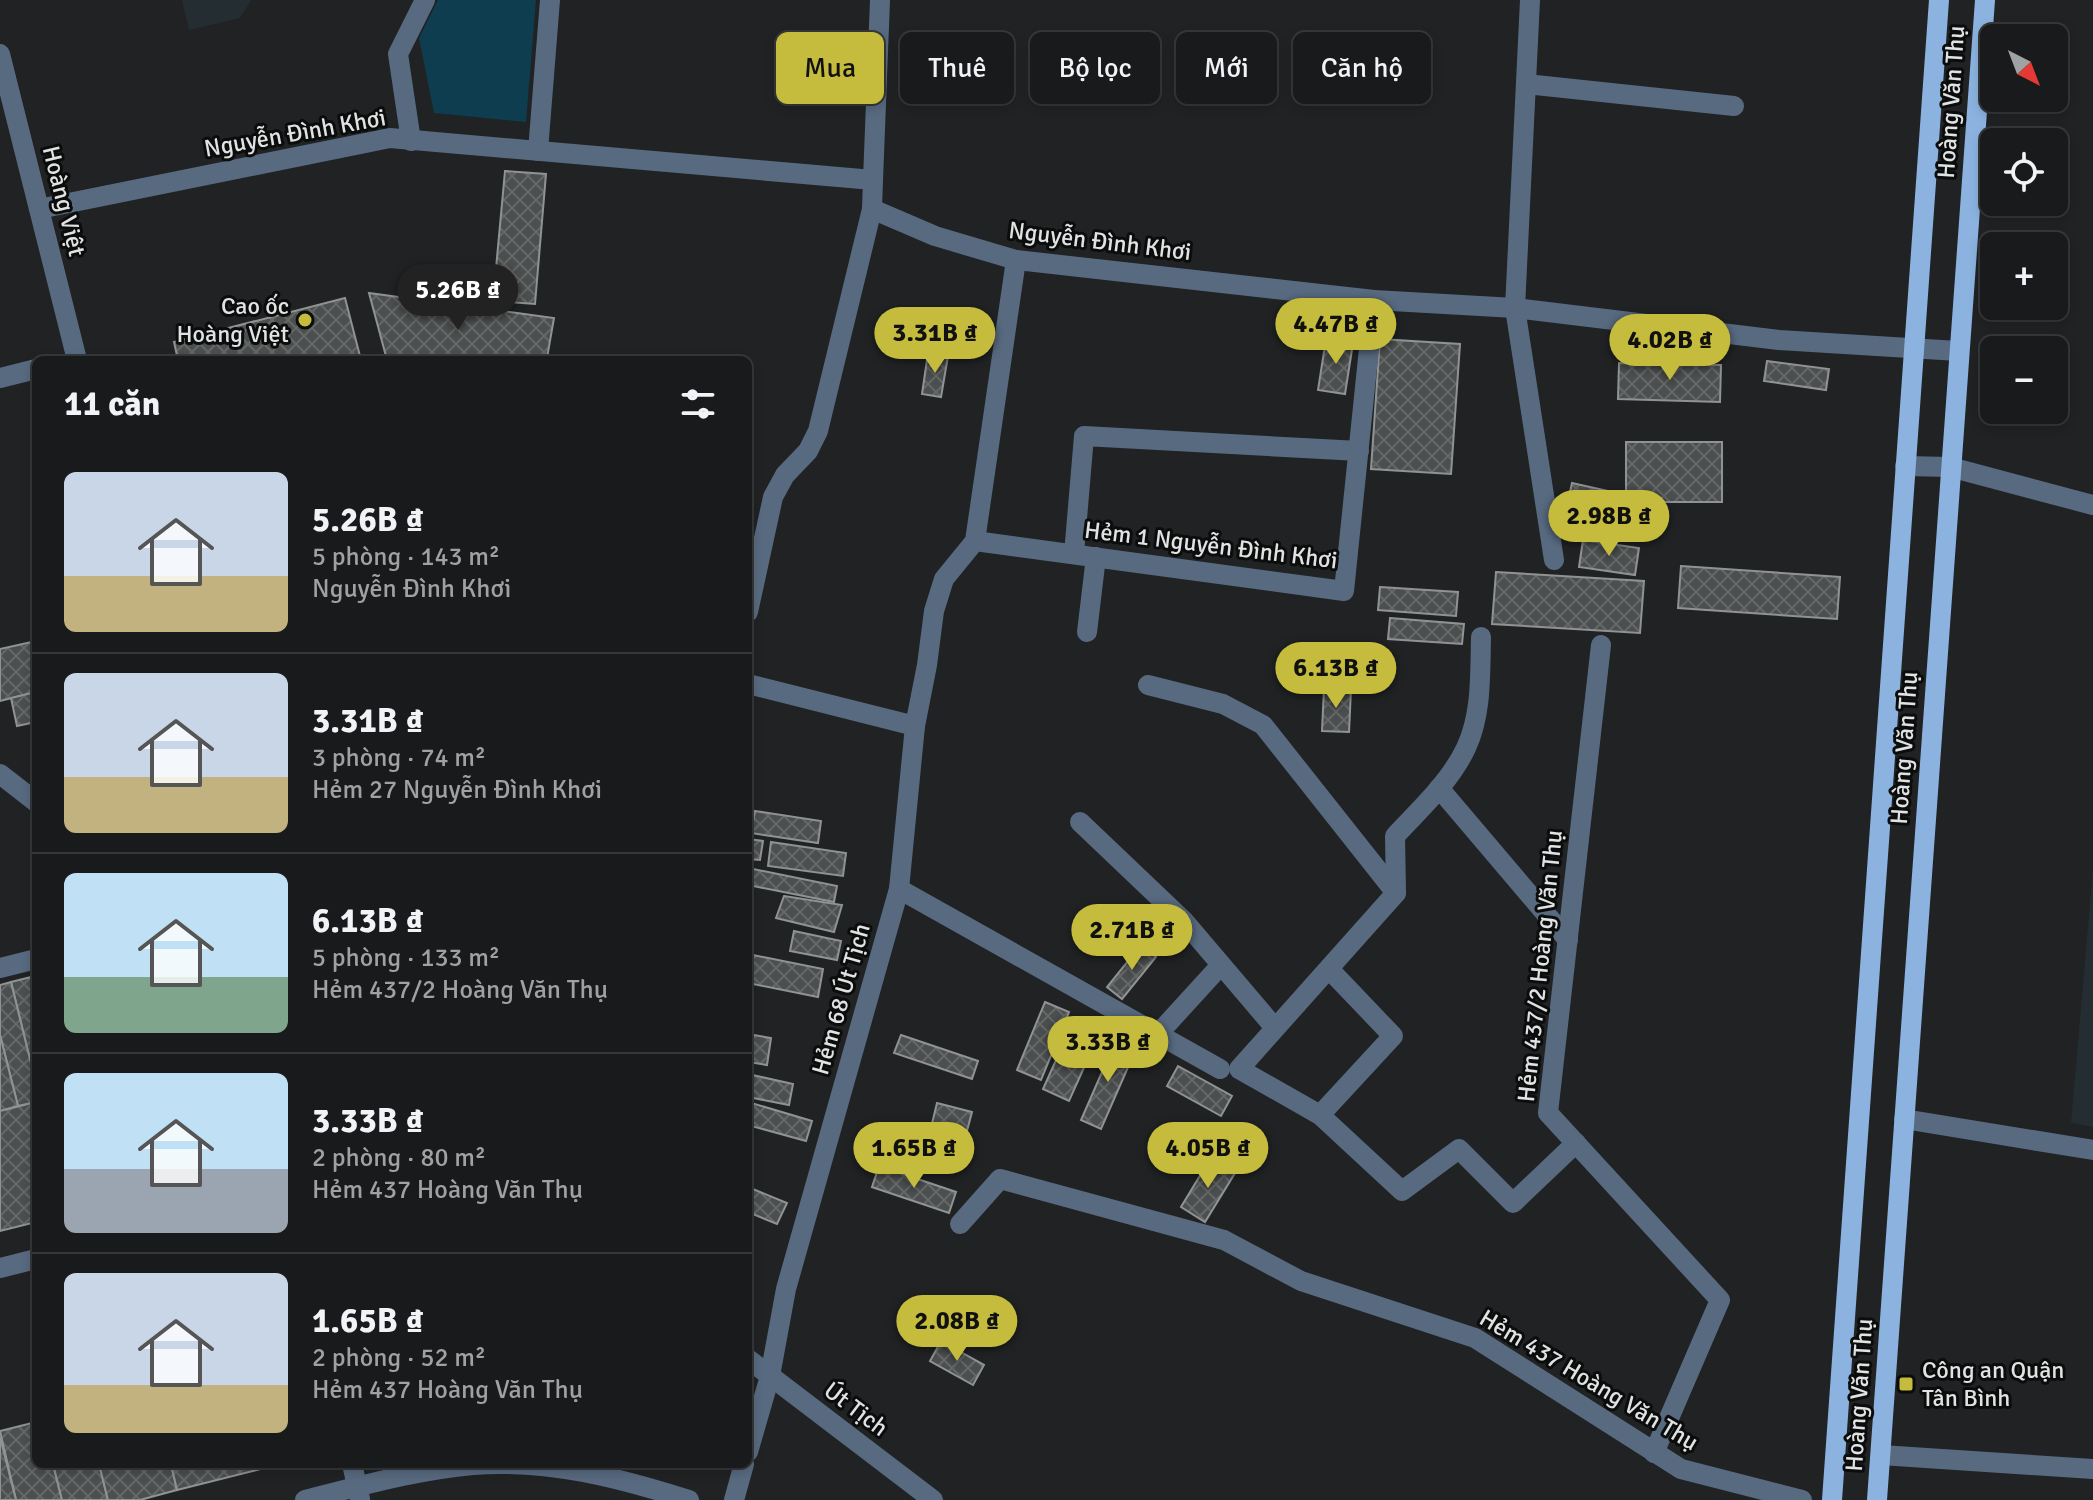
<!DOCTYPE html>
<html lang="vi">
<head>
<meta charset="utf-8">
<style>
  body { margin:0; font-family:Signika,sans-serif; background:#212324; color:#f1f3f6; height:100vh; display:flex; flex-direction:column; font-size:30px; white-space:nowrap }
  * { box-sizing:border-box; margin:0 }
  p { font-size:26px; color:#9fa1a3 }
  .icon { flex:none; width:44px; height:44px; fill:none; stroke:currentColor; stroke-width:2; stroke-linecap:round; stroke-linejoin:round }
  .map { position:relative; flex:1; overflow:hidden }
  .drawer { position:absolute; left:32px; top:356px; width:720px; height:1112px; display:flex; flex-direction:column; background:#181a1b; border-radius:12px; box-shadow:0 4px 12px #0003,0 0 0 2px #36383a }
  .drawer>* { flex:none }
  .top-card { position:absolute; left:776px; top:32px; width:760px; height:72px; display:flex; gap:16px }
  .needle { width:52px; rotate:138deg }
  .fabs { position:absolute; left:1980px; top:24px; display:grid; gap:16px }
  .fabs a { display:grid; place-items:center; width:88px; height:88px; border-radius:12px; background:#181a1b; box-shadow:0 4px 12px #0003,0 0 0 2px #36383a; font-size:40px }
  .price { position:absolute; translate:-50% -68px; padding:0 18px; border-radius:28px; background:#c5bc3d; color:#111; font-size:26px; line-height:52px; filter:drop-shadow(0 2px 4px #0008) }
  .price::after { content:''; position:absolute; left:50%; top:48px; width:24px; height:18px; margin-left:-12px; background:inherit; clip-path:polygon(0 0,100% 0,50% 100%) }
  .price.on { background:#222; color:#fff }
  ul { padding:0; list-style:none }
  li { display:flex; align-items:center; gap:24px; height:200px; padding:0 32px }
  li+li { border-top:2px solid #36383a }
  li span { display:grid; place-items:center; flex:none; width:224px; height:160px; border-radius:12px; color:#555 }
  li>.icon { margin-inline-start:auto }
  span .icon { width:96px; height:96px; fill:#fffc; stroke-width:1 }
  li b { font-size:34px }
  h2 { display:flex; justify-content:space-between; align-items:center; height:96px; padding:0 32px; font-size:34px }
  .pill { padding:0 28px; border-radius:12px; background:#181a1b; box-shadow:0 4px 12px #0003,0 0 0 2px #36383a; font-size:28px; line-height:72px }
  .pill.on { background:#c5bc3d; color:#111 }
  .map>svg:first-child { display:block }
  .built { fill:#242d31 }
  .green { fill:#0d3d4f }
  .building { fill:url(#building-cross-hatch); stroke:#909394; stroke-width:2 }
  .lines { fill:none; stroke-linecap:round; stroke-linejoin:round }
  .minor { stroke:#586a80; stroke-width:20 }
  .major { stroke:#8cb3e0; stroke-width:20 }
  .poi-dot { fill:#c5bc3d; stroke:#0b0c0c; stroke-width:3 }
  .labels { text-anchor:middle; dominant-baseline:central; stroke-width:6; stroke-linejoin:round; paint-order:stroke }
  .street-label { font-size:24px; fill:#e1e2e3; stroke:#0b0c0c }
  .poi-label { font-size:24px; fill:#e1e2e3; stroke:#0b0c0c; text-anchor:end }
</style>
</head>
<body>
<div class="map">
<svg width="2093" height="1500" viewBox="0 0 2093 1500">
  <defs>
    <pattern id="building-cross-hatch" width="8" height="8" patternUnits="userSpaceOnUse" patternTransform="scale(2)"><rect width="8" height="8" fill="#4c4f4f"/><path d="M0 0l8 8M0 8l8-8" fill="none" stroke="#666868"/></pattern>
  </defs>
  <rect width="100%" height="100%" fill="#202224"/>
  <!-- built -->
  <g class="built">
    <path d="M182,0H251L240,18L189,30Z"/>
    <path d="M2093,869V1127L2071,1123Z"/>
  </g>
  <!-- green -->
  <path class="green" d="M438,0H536L526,122L434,113L419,38Z"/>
  <!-- building -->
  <g class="building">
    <path d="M505,171L546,174L535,304L493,301Z"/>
    <path d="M369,293L554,318L547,358L546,360H387Z"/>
    <path d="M345,298L361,360H178L174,342Z"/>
    <path d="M1326,339L1353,343L1345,394L1318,390Z"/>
    <path d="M1380,339L1460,344L1451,474L1371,469Z"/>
    <path d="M928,353L948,356L941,397L922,394Z"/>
    <path d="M1767,361L1829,369L1826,390L1764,381Z"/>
    <path d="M1619,363L1721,365L1720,402L1618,399Z"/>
    <rect x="1626" y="442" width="96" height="60"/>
    <path d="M1572,483L1608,491L1599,532L1563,524Z"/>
    <path d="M1583,540L1639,548L1635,575L1579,567Z"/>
    <path d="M1681,566L1840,577L1837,619L1678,608Z"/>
    <path d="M1496,572L1644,581L1640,633L1492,624Z"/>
    <path d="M1380,587L1458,592L1456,616L1378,610Z"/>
    <path d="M1390,618L1464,624L1462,644L1388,639Z"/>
    <path d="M36,641V692L0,701V649Z"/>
    <path d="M1324,688L1351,690L1349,732L1322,731Z"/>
    <path d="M36,692V722L17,726L11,698Z"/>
    <path d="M755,811L821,821L818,843L751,833Z"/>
    <path d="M748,839L763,841L760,860L748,859Z"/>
    <path d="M771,842L846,853L843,876L768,866Z"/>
    <path d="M748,868L837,886L834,902L748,885Z"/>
    <path d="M784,896L842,905L834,932L776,918Z"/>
    <path d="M794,931L841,941L837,960L790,951Z"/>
    <path d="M1141,945L1156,957L1122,999L1107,987Z"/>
    <path d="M748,954L823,969L818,997L748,983Z"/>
    <path d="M35,976L36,980V1084L11,982Z"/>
    <path d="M11,982L36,1084V1102L18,1106L0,1035V985Z"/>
    <path d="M1045,1002L1069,1012L1041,1080L1017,1070Z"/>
    <path d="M1074,1020L1100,1032L1069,1101L1043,1089Z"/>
    <path d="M748,1034L771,1038L767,1065L748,1062Z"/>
    <path d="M0,1035L18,1106L0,1111Z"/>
    <path d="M901,1035L978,1061L972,1079L894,1053Z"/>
    <path d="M1116,1040L1136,1049L1101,1129L1081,1120Z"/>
    <path d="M1178,1066L1232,1096L1221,1116L1167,1086Z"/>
    <path d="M748,1074L793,1084L789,1105L748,1097Z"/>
    <path d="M36,1102V1222L0,1231V1111Z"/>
    <path d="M748,1102L812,1121L806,1141L748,1125Z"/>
    <path d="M937,1103L972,1112L960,1157L926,1148Z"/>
    <path d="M1210,1159L1235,1173L1205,1222L1181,1207Z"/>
    <path d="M879,1166L956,1192L949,1213L872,1187Z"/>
    <path d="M748,1187L787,1203L777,1224L748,1212Z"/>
    <path d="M941,1341L984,1365L973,1385L930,1361Z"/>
    <path d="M36,1422V1464H53L62,1500H16L0,1431Z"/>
    <path d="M0,1437L16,1500H0Z"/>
    <path d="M53,1464H99L108,1500H62Z"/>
    <path d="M99,1464H171L177,1490L140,1500H108Z"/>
    <path d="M171,1464H263L261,1469L177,1490Z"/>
  </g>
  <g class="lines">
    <!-- minor -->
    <g class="minor">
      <path d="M1530,0L1515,308L1554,560"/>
      <path d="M0,54L77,360"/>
      <path d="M1526,84L1734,106"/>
      <path d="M411,141L398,54L425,0"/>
      <path d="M538,151L550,0"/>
      <path d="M873,180L880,0"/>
      <path d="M39,209L390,138L873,180L872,209L935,236L1016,260L1374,300L1515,308L1779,340L1958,351"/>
      <path d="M0,378L36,369"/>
      <path d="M1905,466L1950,467L2093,505"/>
      <path d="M975,541L1344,591L1374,300"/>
      <path d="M1074,554L1084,436L1359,451"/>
      <path d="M748,612L773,497L785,475L808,451L818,431L872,209"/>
      <path d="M1087,632L1096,557"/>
      <path d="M1481,637C1480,674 1482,714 1466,748C1450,782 1420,809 1395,836L1396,893L1239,1069L1320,1115L1402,1191L1459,1149L1513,1203L1576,1143"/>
      <path d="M1601,645L1548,1113L1720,1300L1654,1453"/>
      <path d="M748,684L915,726"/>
      <path d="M1148,685L1223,704L1263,725L1396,893"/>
      <path d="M0,774L36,802"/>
      <path d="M1439,788L1568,940"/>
      <path d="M1080,822L1184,921L1275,1028"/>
      <path d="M899,889L1220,1069"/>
      <path d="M0,968L36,959"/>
      <path d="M1158,1034L1221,965"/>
      <path d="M1320,1115L1393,1036L1329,969"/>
      <path d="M1904,1119L2093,1150"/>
      <path d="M960,1224L1000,1179L1224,1240L1301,1281L1475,1338L1681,1469L1802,1500"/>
      <path d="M0,1268L36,1259"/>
      <path d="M748,1359L933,1500"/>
      <path d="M748,1452L770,1376L786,1289L899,889L915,726L927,665L934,611L944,579L975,541L1016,260"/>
      <path d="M1881,1455L2093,1469"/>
      <path d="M352,1464L360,1499"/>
      <path d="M305,1500C361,1486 416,1470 473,1465C547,1459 620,1478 689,1500"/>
      <path d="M734,1500L744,1464"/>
    </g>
    <!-- major -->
    <g class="major">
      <path d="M1832,1500L1939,0"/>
      <path d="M1877,1500L1985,0"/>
    </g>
  </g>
  <!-- markers -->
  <g class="poi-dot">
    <circle cx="305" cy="320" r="8"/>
    <rect x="1898" y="1376" width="16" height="16" rx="4"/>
  </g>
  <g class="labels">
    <!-- street labels -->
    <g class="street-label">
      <text transform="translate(1951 102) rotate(-86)">Hoàng Văn Thụ</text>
      <text transform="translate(295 133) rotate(-10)">Nguyễn Đình Khơi</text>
      <text transform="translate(64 201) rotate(76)">Hoàng Việt</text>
      <text transform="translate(1100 241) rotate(7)">Nguyễn Đình Khơi</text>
      <text transform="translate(1211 545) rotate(7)">Hẻm 1 Nguyễn Đình Khơi</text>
      <text transform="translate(1904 748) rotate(-86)">Hoàng Văn Thụ</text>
      <text transform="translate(1540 966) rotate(-84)">Hẻm 437/2 Hoàng Văn Thụ</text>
      <text transform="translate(841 999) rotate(-74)">Hẻm 68 Út Tịch</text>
      <text transform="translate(1589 1380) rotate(31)">Hẻm 437 Hoàng Văn Thụ</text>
      <text transform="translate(1859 1395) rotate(-86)">Hoàng Văn Thụ</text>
      <text transform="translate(856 1409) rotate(37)">Út Tịch</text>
    </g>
    <!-- poi labels -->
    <g class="poi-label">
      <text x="289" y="306">Cao ốc<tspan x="289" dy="28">Hoàng Việt</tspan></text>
      <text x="1922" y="1370" text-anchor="start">Công an Quận<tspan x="1922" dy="28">Tân Bình</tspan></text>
    </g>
  </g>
</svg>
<div class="fabs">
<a><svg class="needle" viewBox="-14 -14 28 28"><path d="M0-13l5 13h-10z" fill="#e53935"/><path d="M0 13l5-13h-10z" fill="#9fa1a3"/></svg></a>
<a><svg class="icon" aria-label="locate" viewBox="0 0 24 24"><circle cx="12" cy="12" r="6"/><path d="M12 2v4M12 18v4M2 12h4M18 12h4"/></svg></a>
<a>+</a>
<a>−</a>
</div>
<b class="price on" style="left:458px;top:332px">5.26B ₫</b>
<b class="price" style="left:1336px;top:366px">4.47B ₫</b>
<b class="price" style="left:935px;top:375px">3.31B ₫</b>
<b class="price" style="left:1670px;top:382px">4.02B ₫</b>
<b class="price" style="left:1609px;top:558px">2.98B ₫</b>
<b class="price" style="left:1336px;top:710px">6.13B ₫</b>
<b class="price" style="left:1132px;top:972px">2.71B ₫</b>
<b class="price" style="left:1108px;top:1084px">3.33B ₫</b>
<b class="price" style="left:914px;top:1190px">1.65B ₫</b>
<b class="price" style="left:1208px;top:1190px">4.05B ₫</b>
<b class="price" style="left:957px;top:1363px">2.08B ₫</b>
<div class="top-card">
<a class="pill on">Mua</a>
<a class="pill">Thuê</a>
<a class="pill">Bộ lọc</a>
<a class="pill">Mới</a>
<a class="pill">Căn hộ</a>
</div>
<section class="drawer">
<h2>11 căn<svg class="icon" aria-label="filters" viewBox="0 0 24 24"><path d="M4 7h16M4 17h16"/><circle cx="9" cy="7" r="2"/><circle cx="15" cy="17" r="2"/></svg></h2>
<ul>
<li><span style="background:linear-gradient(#c9d6e8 65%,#c2b280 0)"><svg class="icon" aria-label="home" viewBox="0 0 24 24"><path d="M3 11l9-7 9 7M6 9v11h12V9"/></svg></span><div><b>5.26B ₫</b><p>5 phòng · 143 m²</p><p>Nguyễn Đình Khơi</p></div></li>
<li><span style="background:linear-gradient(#c9d6e8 65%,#c2b280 0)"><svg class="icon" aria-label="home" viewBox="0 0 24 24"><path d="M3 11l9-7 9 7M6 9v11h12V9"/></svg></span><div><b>3.31B ₫</b><p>3 phòng · 74 m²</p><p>Hẻm 27 Nguyễn Đình Khơi</p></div></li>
<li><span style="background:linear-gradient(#bfe0f5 65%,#7fa58c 0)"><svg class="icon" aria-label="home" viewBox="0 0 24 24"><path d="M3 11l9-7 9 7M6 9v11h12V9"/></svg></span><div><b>6.13B ₫</b><p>5 phòng · 133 m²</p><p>Hẻm 437/2 Hoàng Văn Thụ</p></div></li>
<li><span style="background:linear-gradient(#bfe0f5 60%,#9aa5b1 0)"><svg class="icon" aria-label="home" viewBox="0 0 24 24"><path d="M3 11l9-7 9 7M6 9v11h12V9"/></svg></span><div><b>3.33B ₫</b><p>2 phòng · 80 m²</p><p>Hẻm 437 Hoàng Văn Thụ</p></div></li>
<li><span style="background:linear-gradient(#c9d6e8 70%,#c2b280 0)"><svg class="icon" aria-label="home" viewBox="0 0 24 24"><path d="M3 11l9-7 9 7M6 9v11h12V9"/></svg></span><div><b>1.65B ₫</b><p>2 phòng · 52 m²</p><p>Hẻm 437 Hoàng Văn Thụ</p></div></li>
</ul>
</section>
</div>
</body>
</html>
